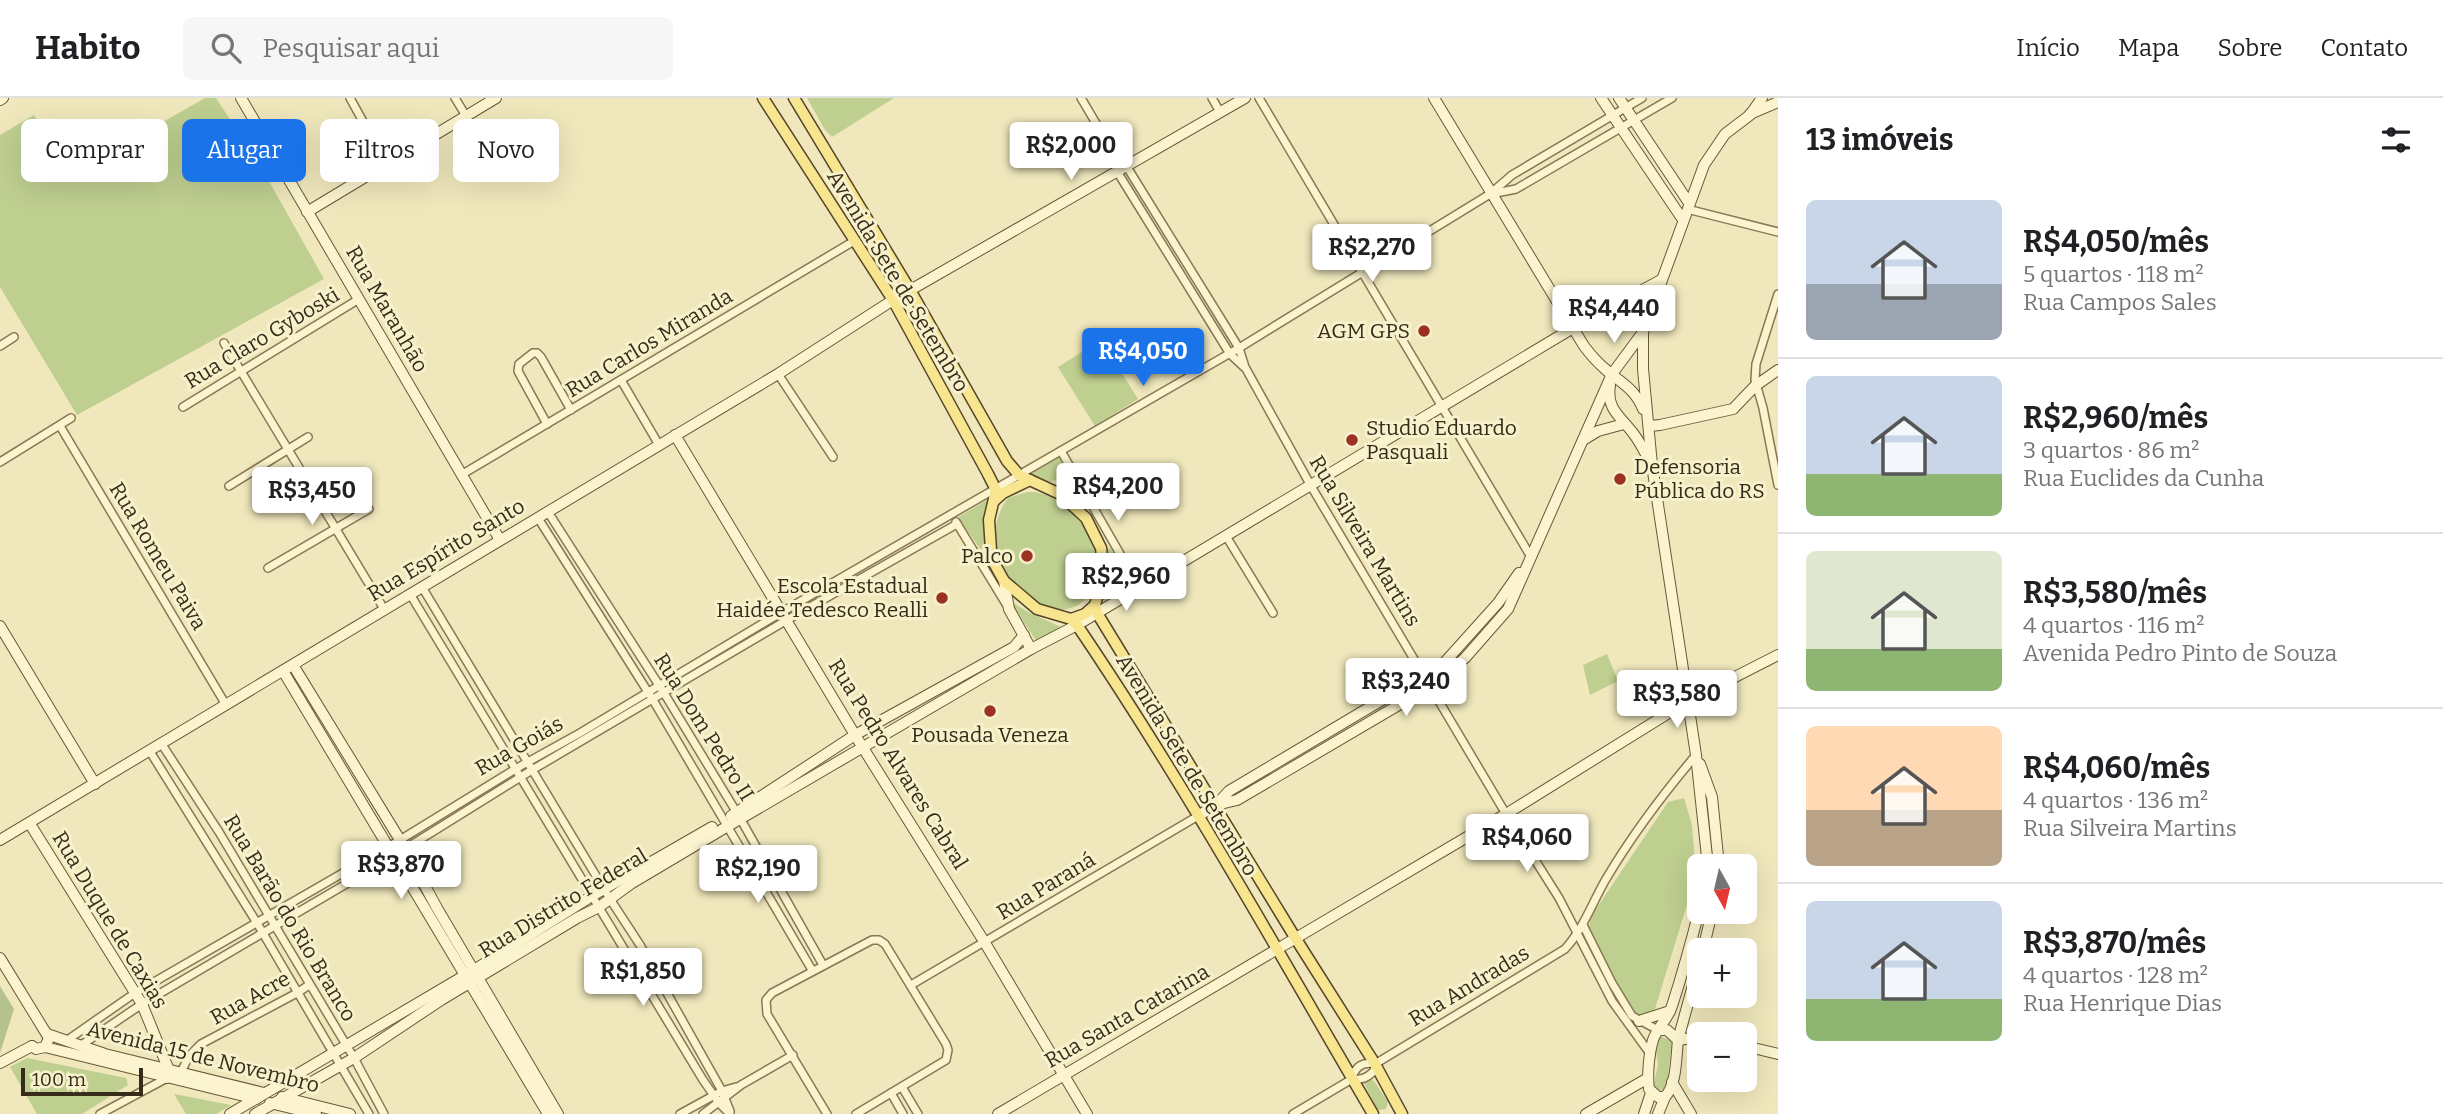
<!DOCTYPE html>
<html lang="pt">
<head>
<meta charset="utf-8">
<style>
  body { margin:0; font-family:Bitter,serif; background:#f6f6f6; color:#202124; height:100vh; display:flex; flex-direction:column; font-size:26px; white-space:nowrap }
  * { box-sizing:border-box; margin:0 }
  p { font-size:23px; color:#757577 }
  .icon { flex:none; width:38px; height:38px; fill:none; stroke:currentColor; stroke-width:2; stroke-linecap:round; stroke-linejoin:round }
  .map { position:relative; flex:1; overflow:hidden }
  .panel { display:flex; flex-direction:column; background:#fff; width:665px }
  .panel>* { flex:none }
  .guide { position:absolute; left:21px; top:21px; width:665px; height:63px; display:flex; gap:14px }
  .needle { width:46px; rotate:172deg }
  .fabs { position:absolute; left:1687px; top:756px; display:grid; gap:14px }
  .fabs a { display:grid; place-items:center; width:70px; height:70px; border-radius:10px; background:#fff; box-shadow:0 7px 28px #0002; font-size:35px }
  .scale { position:absolute; left:21px; bottom:18px; width:122px; box-sizing:border-box; padding-left:7px; border:4px solid #372c1a; border-top:0; font-size:19px; line-height:24px; white-space:nowrap; color:#372c1a; -webkit-text-stroke:5px #f7f1cc; paint-order:stroke }
  .price { position:absolute; translate:-50% -60px; padding:0 16px; border-radius:7px; background:#fff; color:#222; font-size:23px; line-height:46px; filter:drop-shadow(0 2px 4px #0008) }
  .price::after { content:''; position:absolute; left:50%; top:42px; width:21px; height:16px; margin-left:-10px; background:inherit; clip-path:polygon(0 0,100% 0,50% 100%) }
  .price.on { background:#1a73e8; color:#fff }
  ul { padding:0; list-style:none }
  li { display:flex; align-items:center; gap:21px; height:175px; padding:0 28px }
  li+li { border-top:2px solid #e0e0e0 }
  li span { display:grid; place-items:center; flex:none; width:196px; height:140px; border-radius:10px; color:#555 }
  li>.icon { margin-inline-start:auto }
  span .icon { width:84px; height:84px; fill:#fffc; stroke-width:1 }
  li b { font-size:30px }
  h2 { display:flex; justify-content:space-between; align-items:center; height:84px; padding:0 28px; font-size:30px }
  .chip { padding:0 24px; border-radius:10px; background:#fff; box-shadow:0 7px 28px #0002; font-size:24px; line-height:63px }
  .chip.on { background:#1a73e8; color:#fff }
  header { display:flex; align-items:center; gap:42px; box-sizing:border-box; height:98px; padding:0 35px; background:#fff; border-bottom:2px solid #e0e0e0 }
  header strong { font-size:33px }
  nav { display:flex; gap:38px; margin-inline-start:auto; font-size:24px }
  .search { width:490px; height:63px; background:#f6f6f6; display:flex; align-items:center; gap:18px; box-sizing:border-box; padding:0 24px; border-radius:10px; color:#757577; font-size:26px }
  main { display:flex; flex:1; min-height:0 }
  .map>svg:first-child { display:block }
  .green { fill:#bfcf90 }
  .cemetery { fill:#b5c290 }
  .lines { fill:none; stroke-linecap:round; stroke-linejoin:round }
  .street-casing { stroke:#897754; stroke-width:10 }
  .secondary-casing { stroke:#6a5838; stroke-width:12 }
  .primary-casing { stroke:#56442a; stroke-width:13 }
  .street { stroke:#fbf4cf; stroke-width:7 }
  .secondary { stroke:#fbf4cf; stroke-width:10 }
  .primary { stroke:#f7e590; stroke-width:10 }
  .poi-dot { fill:#9b3121; stroke:#f7f1cc; stroke-width:2.5 }
  .labels { text-anchor:middle; dominant-baseline:central; stroke-width:6; stroke-linejoin:round; paint-order:stroke }
  .street-label { font-size:21px; fill:#372c1a; stroke:#f7f1cc }
  .poi-label { font-size:21px; fill:#372c1a; stroke:#f7f1cc; text-anchor:end }
</style>
</head>
<body>
<header>
<strong>Habito</strong>
<div class="search"><svg class="icon" aria-label="search" viewBox="0 0 24 24"><circle cx="10" cy="10" r="6"/><path d="M15 15l6 6"/></svg>Pesquisar aqui</div>
<nav><a>Início</a><a>Mapa</a><a>Sobre</a><a>Contato</a></nav>
</header>
<main>
<div class="map">
<svg width="1778" height="1016" viewBox="0 0 1778 1016">
  <rect width="100%" height="100%" fill="#f0e8bc"/>
  <!-- green -->
  <g class="green">
    <path d="M205,0H216L261,69L324,181L77,317L0,189V37L34,17L68,78Z"/>
    <path d="M807,0H894L832,39L825,32Z"/>
    <path d="M1101,242L1138,301L1095,328L1058,269Z"/>
    <path d="M1059,358L1070,375L1051,384L1035,379L1030,373Z"/>
    <path d="M1027,394C1044,393 1059,402 1070,413C1142,480 1060,564 1002,470C989,448 994,419 1008,400Z"/>
    <path d="M987,402L989,408L985,418V458L958,419Z"/>
    <path d="M1110,450L1134,490L1107,506L1103,502L1108,478L1105,452Z"/>
    <path d="M1009,502L1028,514L1061,529L1037,544Z"/>
    <path d="M1607,556L1618,583L1590,597L1583,567Z"/>
    <path d="M1684,700L1692,727L1696,777L1655,911L1647,918L1630,913L1587,835L1592,817L1668,704Z"/>
    <path d="M1660,938L1672,943L1666,994L1653,990L1658,966L1655,947Z"/>
    <path d="M27,960L126,980L128,987L82,1016H37L10,969Z"/>
    <path d="M1369,981L1374,983L1388,1004L1386,1011L1379,1012L1376,1010L1364,985Z"/>
    <path d="M174,996L231,1007L216,1016H186Z"/>
  </g>
  <!-- cemetery -->
  <path class="cemetery" d="M0,888L14,911L0,955Z"/>
  <g class="lines">
    <!-- street casing -->
    <g class="street-casing">
      <g id="street">
        <path d="M350,0L386,65"/>
        <path d="M455,0L466,18"/>
        <path d="M1081,0L1116,59L1127,69L1239,250L1245,269L1311,388L1506,716L1559,800L1612,903L1651,957"/>
        <path d="M1212,0L1220,14"/>
        <path d="M1259,0L1531,459"/>
        <path d="M1118,70V75L1230,256L1244,269"/>
        <path d="M1491,96L1516,91L1672,0"/>
        <path d="M1687,111L1778,134"/>
        <path d="M1778,196L1756,266L1755,282L1763,310L1778,387"/>
        <path d="M224,245L384,511"/>
        <path d="M0,248L14,239"/>
        <path d="M778,276L833,359"/>
        <path d="M621,282L659,347"/>
        <path d="M183,309L359,201"/>
        <path d="M547,326L518,273L519,266L533,255H537L541,259L571,312"/>
        <path d="M60,328L226,607"/>
        <path d="M1061,353L1139,489"/>
        <path d="M0,364L71,320"/>
        <path d="M461,377L854,143"/>
        <path d="M229,388L308,339"/>
        <path d="M548,414L664,595L740,720L823,867"/>
        <path d="M538,420L653,602L812,872"/>
        <path d="M956,424L1006,506"/>
        <path d="M1226,438L1273,515"/>
        <path d="M268,470L369,411"/>
        <path d="M422,489L610,801L640,847L722,993L730,1013"/>
        <path d="M410,496L703,982L719,1005L730,1016"/>
        <path d="M161,645L219,734L354,960L384,1016"/>
        <path d="M149,652L257,825L369,1016"/>
        <path d="M1583,827L1612,885L1632,918L1658,932"/>
        <path d="M911,887L1198,718"/>
        <path d="M66,943L135,895L400,742L517,670L580,635L782,514L1239,250L1490,96L1512,77L1642,0"/>
        <path d="M80,948L142,906L392,759L532,672L787,522L957,426"/>
        <path d="M1375,966L1565,851C1584,830 1592,805 1606,781C1632,737 1663,696 1696,657"/>
        <path d="M181,974L189,958L201,946L297,895L309,887"/>
        <path d="M1352,980C1355,969 1363,963 1375,966"/>
        <path d="M1352,981C1362,982 1367,980 1374,973L1375,966"/>
        <path d="M902,989L918,1016"/>
        <path d="M891,995L903,1016"/>
        <path d="M100,1016L167,980"/>
        <path d="M680,1016L722,993L736,989"/>
        <path d="M703,1016L741,987L793,957"/>
        <path d="M827,1016L767,916L766,902L772,895L872,842H879L885,846L946,946L948,952L946,962L856,1016"/>
        <path d="M1293,1016L1352,981"/>
      </g>
    </g>
    <!-- secondary casing -->
    <g class="secondary-casing">
      <g id="secondary">
        <path d="M241,0L500,442"/>
        <path d="M1434,0L1584,248C1590,256 1596,263 1604,270C1619,284 1635,290 1643,311"/>
        <path d="M1601,0L1683,122"/>
        <path d="M1619,0L1689,105"/>
        <path d="M0,2L3,0"/>
        <path d="M1750,16L1778,4"/>
        <path d="M307,114L496,0"/>
        <path d="M1643,235V271L1652,367L1696,657L1708,768"/>
        <path d="M1610,287C1606,311 1620,318 1633,335C1640,344 1645,354 1650,364"/>
        <path d="M1649,328L1660,327L1733,311L1755,288L1778,272"/>
        <path d="M675,337L855,637L985,845L1087,1016"/>
        <path d="M1583,342L1598,333L1624,326"/>
        <path d="M1004,483L1009,511L1031,551"/>
        <path d="M0,528L95,686"/>
        <path d="M293,567L400,742L437,810L558,1016"/>
        <path d="M283,573L548,1016"/>
        <path d="M1700,666L1712,699L1719,768"/>
        <path d="M1216,707L1237,702L1431,588L1465,560L1508,511L1612,276L1643,234L1704,67L1725,36L1750,17L1762,0"/>
        <path d="M731,718L855,637L1014,549L1024,537"/>
        <path d="M1198,718L1216,707L1229,693L1444,565L1498,505L1519,475"/>
        <path d="M30,726L142,906L168,970L167,980"/>
        <path d="M0,742L778,276L893,202L1245,0"/>
        <path d="M1703,852L1712,814"/>
        <path d="M0,860L49,940L45,949L36,951L32,948"/>
        <path d="M1699,865L1678,942L1699,939"/>
        <path d="M1639,923L1670,913"/>
        <path d="M1658,932H1667L1678,942C1676,959 1677,986 1665,999H1658L1649,991C1647,977 1649,955 1653,942C1657,930 1668,921 1672,908C1682,877 1691,845 1699,813"/>
        <path d="M47,936L105,956L264,995"/>
        <path d="M1745,948L1778,956"/>
        <path d="M45,949L256,1001"/>
        <path d="M0,965L32,948"/>
        <path d="M1672,984L1691,1016"/>
        <path d="M282,999L350,1016"/>
        <path d="M270,1005L316,1016"/>
        <path d="M230,1016L474,872L592,798L712,729"/>
        <path d="M255,1016L354,960L441,902L577,820L599,809L632,785L728,728L1031,551L1077,527L1573,230L1661,182"/>
        <path d="M998,1016L1506,716L1688,603L1778,557"/>
        <path d="M1586,1016L1648,980"/>
        <path d="M1644,1016L1651,995"/>
        <path d="M1658,1016L1665,999"/>
      </g>
    </g>
    <!-- primary casing -->
    <g class="primary-casing">
      <g id="primary">
        <path d="M763,0L893,202L988,376L996,392L989,422L991,452L994,465L1004,483L1037,511L1071,521L1077,527C1184,685 1277,852 1373,1016"/>
        <path d="M794,0L910,192L1007,363L1019,377L1060,396L1086,420L1101,450L1104,476L1095,507L1097,515L1296,841L1375,966L1402,1016"/>
        <path d="M994,403L1003,395L1030,382"/>
        <path d="M1071,521L1085,516L1095,507"/>
      </g>
    </g>
    <!-- street -->
    <use href="#street" class="street"/>
    <!-- secondary -->
    <use href="#secondary" class="secondary"/>
    <!-- primary -->
    <use href="#primary" class="primary"/>
  </g>
  <!-- markers -->
  <g class="poi-dot">
    <circle cx="1424" cy="233" r="7"/>
    <circle cx="1352" cy="342" r="7"/>
    <circle cx="1620" cy="381" r="7"/>
    <circle cx="1027" cy="458" r="7"/>
    <circle cx="942" cy="500" r="7"/>
    <circle cx="990" cy="613" r="7"/>
  </g>
  <g class="labels">
    <!-- street labels -->
    <g class="street-label">
      <text transform="translate(898 183) rotate(59)">Avenida Sete de Setembro</text>
      <text transform="translate(387 211) rotate(60)">Rua Maranhão</text>
      <text transform="translate(262 240) rotate(-31)">Rua Claro Gyboski</text>
      <text transform="translate(649 245) rotate(-31)">Rua Carlos Miranda</text>
      <text transform="translate(1365 443) rotate(59)">Rua Silveira Martins</text>
      <text transform="translate(446 452) rotate(-31)">Rua Espírito Santo</text>
      <text transform="translate(158 458) rotate(59)">Rua Romeu Paiva</text>
      <text transform="translate(704 629) rotate(58)">Rua Dom Pedro II</text>
      <text transform="translate(519 648) rotate(-30)">Rua Goiás</text>
      <text transform="translate(898 666) rotate(58)">Rua Pedro Alvares Cabral</text>
      <text transform="translate(1187 667) rotate(59)">Avenida Sete de Setembro</text>
      <text transform="translate(1046 788) rotate(-31)">Rua Paraná</text>
      <text transform="translate(563 805) rotate(-31)">Rua Distrito Federal</text>
      <text transform="translate(290 820) rotate(59)">Rua Barão do Rio Branco</text>
      <text transform="translate(110 822) rotate(59)">Rua Duque de Caxias</text>
      <text transform="translate(1469 888) rotate(-31)">Rua Andradas</text>
      <text transform="translate(250 900) rotate(-29)">Rua Acre</text>
      <text transform="translate(1127 918) rotate(-30)">Rua Santa Catarina</text>
      <text transform="translate(203 959) rotate(14)">Avenida 15 de Novembro</text>
    </g>
    <!-- poi labels -->
    <g class="poi-label">
      <text x="1410" y="233">AGM GPS</text>
      <text x="1366" y="330" text-anchor="start">Studio Eduardo<tspan x="1366" dy="24">Pasquali</tspan></text>
      <text x="1634" y="369" text-anchor="start">Defensoria<tspan x="1634" dy="24">Pública do RS</tspan></text>
      <text x="1013" y="458">Palco</text>
      <text x="928" y="488">Escola Estadual<tspan x="928" dy="24">Haidée Tedesco Realli</tspan></text>
      <text x="990" y="637" text-anchor="middle">Pousada Veneza</text>
    </g>
  </g>
</svg>
<div class="fabs">
<a><svg class="needle" viewBox="-14 -14 28 28"><path d="M0-13l5 13h-10z" fill="#e53935"/><path d="M0 13l5-13h-10z" fill="#757577"/></svg></a>
<a>+</a>
<a>−</a>
</div>
<div class="scale">100 m</div>
<b class="price" style="left:1071px;top:84px">R$2,000</b>
<b class="price" style="left:1372px;top:186px">R$2,270</b>
<b class="price" style="left:1614px;top:247px">R$4,440</b>
<b class="price on" style="left:1143px;top:290px">R$4,050</b>
<b class="price" style="left:1118px;top:425px">R$4,200</b>
<b class="price" style="left:312px;top:429px">R$3,450</b>
<b class="price" style="left:1126px;top:515px">R$2,960</b>
<b class="price" style="left:1406px;top:620px">R$3,240</b>
<b class="price" style="left:1677px;top:632px">R$3,580</b>
<b class="price" style="left:1527px;top:776px">R$4,060</b>
<b class="price" style="left:401px;top:803px">R$3,870</b>
<b class="price" style="left:758px;top:807px">R$2,190</b>
<b class="price" style="left:643px;top:910px">R$1,850</b>
<div class="guide">
<a class="chip">Comprar</a>
<a class="chip on">Alugar</a>
<a class="chip">Filtros</a>
<a class="chip">Novo</a>
</div>
</div>
<section class="panel">
<h2>13 imóveis<svg class="icon" aria-label="filters" viewBox="0 0 24 24"><path d="M4 7h16M4 17h16"/><circle cx="9" cy="7" r="2"/><circle cx="15" cy="17" r="2"/></svg></h2>
<ul>
<li><span style="background:linear-gradient(#c9d6e8 60%,#9aa5b1 0)"><svg class="icon" aria-label="home" viewBox="0 0 24 24"><path d="M3 11l9-7 9 7M6 9v11h12V9"/></svg></span><div><b>R$4,050/mês</b><p>5 quartos · 118 m²</p><p>Rua Campos Sales</p></div></li>
<li><span style="background:linear-gradient(#c9d6e8 70%,#8fb573 0)"><svg class="icon" aria-label="home" viewBox="0 0 24 24"><path d="M3 11l9-7 9 7M6 9v11h12V9"/></svg></span><div><b>R$2,960/mês</b><p>3 quartos · 86 m²</p><p>Rua Euclides da Cunha</p></div></li>
<li><span style="background:linear-gradient(#dfe7d0 70%,#8fb573 0)"><svg class="icon" aria-label="home" viewBox="0 0 24 24"><path d="M3 11l9-7 9 7M6 9v11h12V9"/></svg></span><div><b>R$3,580/mês</b><p>4 quartos · 116 m²</p><p>Avenida Pedro Pinto de Souza</p></div></li>
<li><span style="background:linear-gradient(#ffd9b3 60%,#b9a48a 0)"><svg class="icon" aria-label="home" viewBox="0 0 24 24"><path d="M3 11l9-7 9 7M6 9v11h12V9"/></svg></span><div><b>R$4,060/mês</b><p>4 quartos · 136 m²</p><p>Rua Silveira Martins</p></div></li>
<li><span style="background:linear-gradient(#c9d6e8 70%,#8fb573 0)"><svg class="icon" aria-label="home" viewBox="0 0 24 24"><path d="M3 11l9-7 9 7M6 9v11h12V9"/></svg></span><div><b>R$3,870/mês</b><p>4 quartos · 128 m²</p><p>Rua Henrique Dias</p></div></li>
</ul>
</section>
</main>
</body>
</html>
